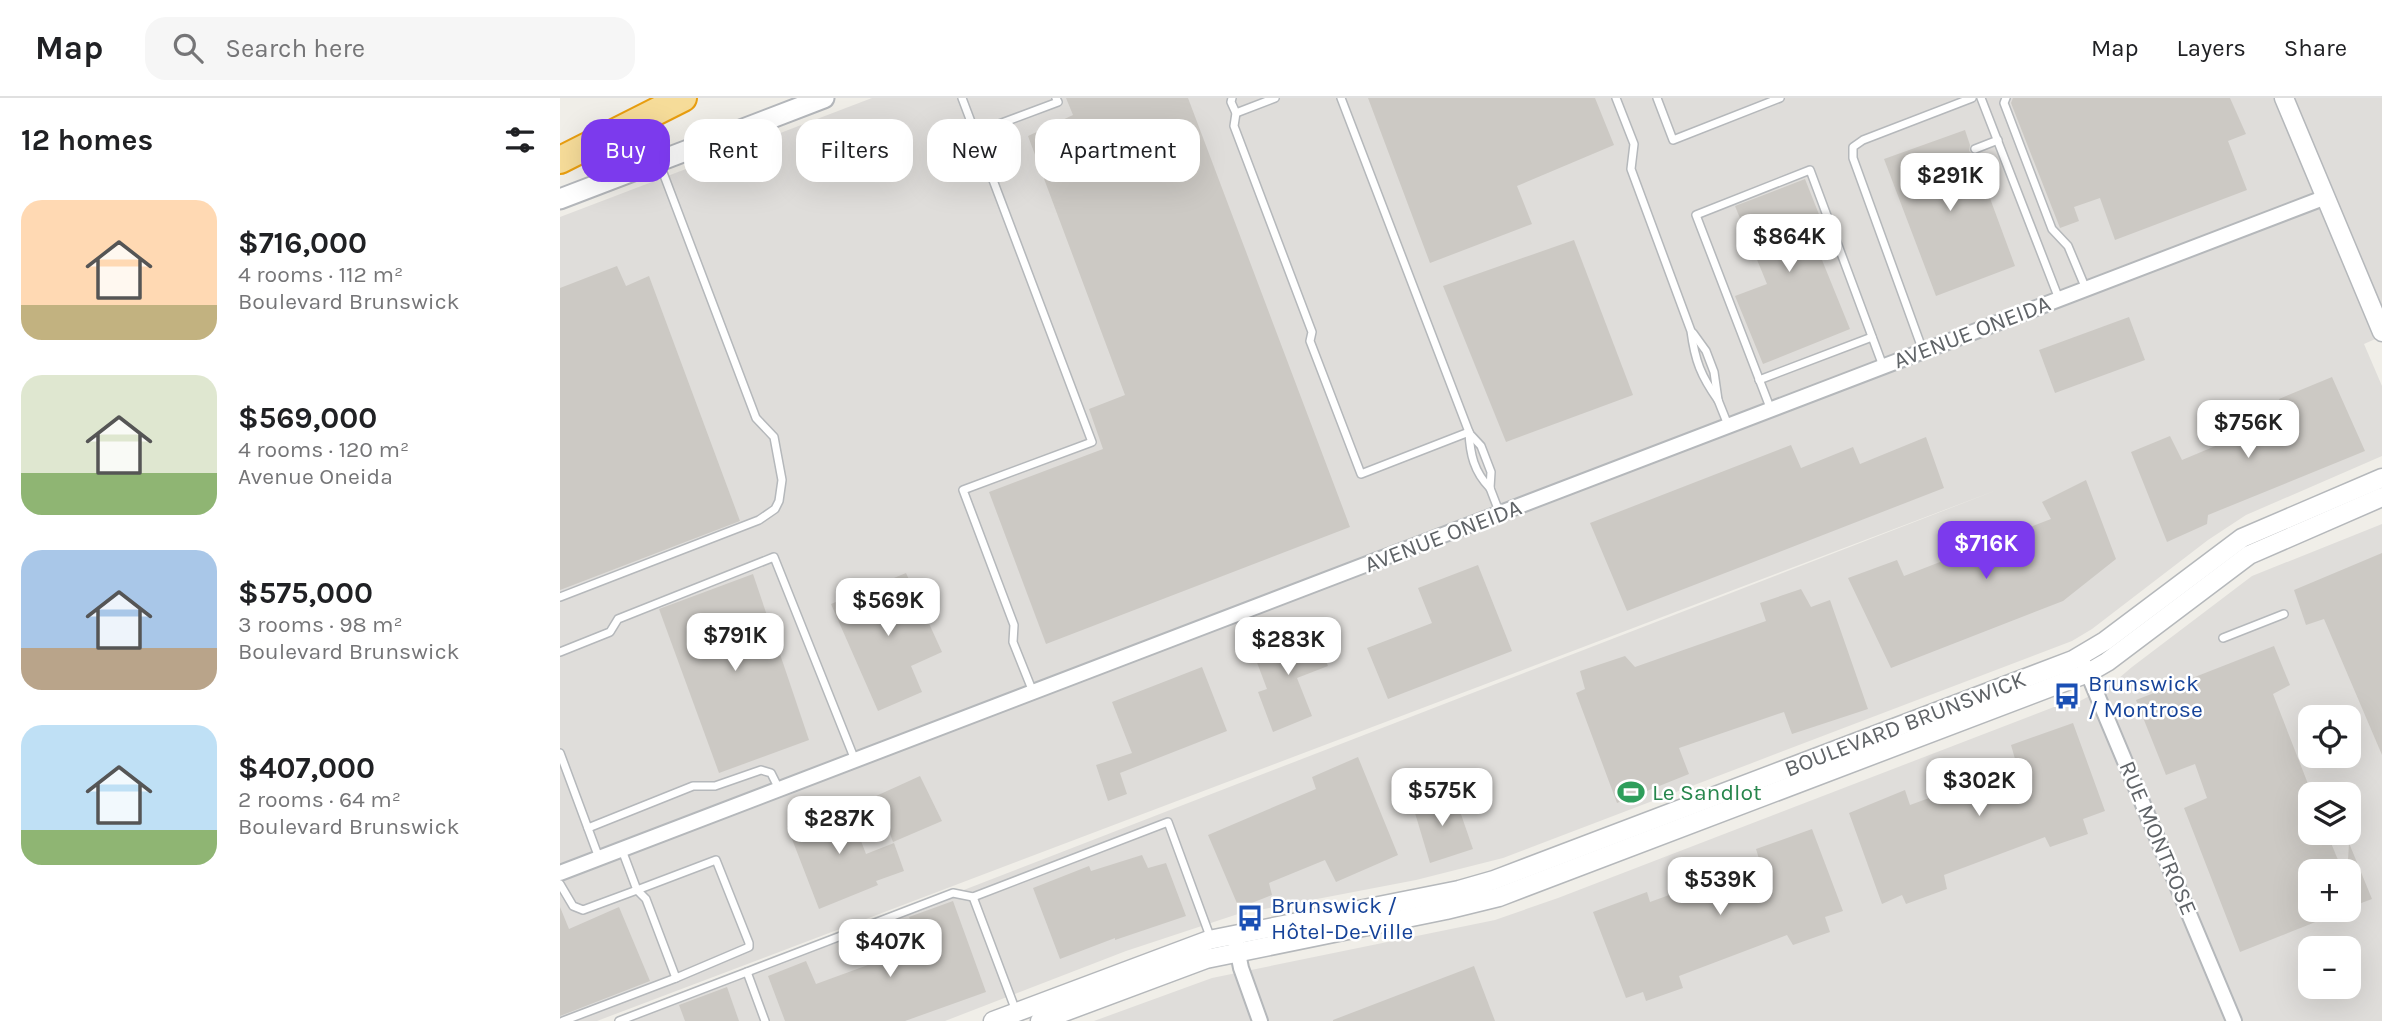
<!DOCTYPE html>
<html lang="en">
<head>
<meta charset="utf-8">
<style>
  body { margin:0; font-family:Karla,sans-serif; background:#f6f6f6; color:#202124; height:100vh; display:flex; flex-direction:column; font-size:26px; white-space:nowrap }
  * { box-sizing:border-box; margin:0 }
  p { font-size:23px; color:#757577 }
  .icon { flex:none; width:38px; height:38px; fill:none; stroke:currentColor; stroke-width:2; stroke-linecap:round; stroke-linejoin:round }
  .map { position:relative; flex:1; overflow:hidden }
  .panel { display:flex; flex-direction:column; background:#fff; width:560px }
  .panel>* { flex:none }
  .banner { position:absolute; left:21px; top:21px; width:665px; height:63px; display:flex; gap:14px }
  .buttons { position:absolute; left:1738px; top:607px; display:grid; gap:14px }
  .buttons a { display:grid; place-items:center; width:63px; height:63px; border-radius:14px; background:#fff; box-shadow:0 7px 28px #0002; font-size:35px }
  .price { position:absolute; translate:-50% -60px; padding:0 16px; border-radius:14px; background:#fff; color:#222; font-size:23px; line-height:46px; filter:drop-shadow(0 2px 4px #0008) }
  .price::after { content:''; position:absolute; left:50%; top:42px; width:21px; height:16px; margin-left:-10px; background:inherit; clip-path:polygon(0 0,100% 0,50% 100%) }
  .price.selected { background:#7c3aed; color:#fff }
  ul { padding:0; list-style:none }
  li { display:flex; align-items:center; gap:21px; height:175px; padding:0 21px }
  li span { display:grid; place-items:center; flex:none; width:196px; height:140px; border-radius:21px; color:#555 }
  li>.icon { margin-inline-start:auto }
  span .icon { width:84px; height:84px; fill:#fffc; stroke-width:1 }
  li b { font-size:30px }
  h2 { display:flex; justify-content:space-between; align-items:center; height:84px; padding:0 21px; font-size:30px }
  .pill { padding:0 24px; border-radius:21px; background:#fff; box-shadow:0 7px 28px #0002; font-size:24px; line-height:63px }
  .pill.selected { background:#7c3aed; color:#fff }
  header { display:flex; align-items:center; gap:42px; box-sizing:border-box; height:98px; padding:0 35px; background:#fff; border-bottom:2px solid #e0e0e0 }
  header strong { font-size:33px }
  nav { display:flex; gap:38px; margin-inline-start:auto; font-size:24px }
  .search { width:490px; height:63px; background:#f6f6f6; display:flex; align-items:center; gap:18px; box-sizing:border-box; padding:0 24px; border-radius:21px; color:#757577; font-size:26px }
  main { display:flex; flex:1; min-height:0 }
  .map>svg:first-child { display:block }
  .industrial { fill:#dfddda; fill-rule:evenodd }
  .building { fill:#ccc9c4 }
  .lines { fill:none; stroke-linecap:round; stroke-linejoin:round }
  .service-casing { stroke:#b5b8bb; stroke-width:10 }
  .minor-casing { stroke:#b5b8bb; stroke-width:18 }
  .tertiary-casing { stroke:#b5b8bb; stroke-width:21 }
  .secondary-casing { stroke:#b4b7bb; stroke-width:23 }
  .motorway-casing { stroke:#e89e10; stroke-width:30 }
  .service { stroke:#fff; stroke-width:7 }
  .minor { stroke:#fff; stroke-width:14 }
  .tertiary { stroke:#fff; stroke-width:18 }
  .secondary { stroke:#fff; stroke-width:19 }
  .motorway { stroke:#f6dc99; stroke-width:26 }
  .labels { text-anchor:middle; dominant-baseline:central; stroke-width:5; stroke-linejoin:round; paint-order:stroke }
  .street-label { font-size:23px; fill:#5f6367; stroke:#fff }
  .transit-label { font-size:23px; fill:#164399; stroke:#fff; text-anchor:start }
  .leisure-label { font-size:23px; fill:#27864d; stroke:#fff; text-anchor:start }
</style>
</head>
<body>
<header>
<strong>Map</strong>
<div class="search"><svg class="icon" aria-label="search" viewBox="0 0 24 24"><circle cx="10" cy="10" r="6"/><path d="M15 15l6 6"/></svg>Search here</div>
<nav><a>Map</a><a>Layers</a><a>Share</a></nav>
</header>
<main>
<section class="panel">
<h2>12 homes<svg class="icon" aria-label="filters" viewBox="0 0 24 24"><path d="M4 7h16M4 17h16"/><circle cx="9" cy="7" r="2"/><circle cx="15" cy="17" r="2"/></svg></h2>
<ul>
<li><span style="background:linear-gradient(#ffd9b3 75%,#c2b280 0)"><svg class="icon" aria-label="home" viewBox="0 0 24 24"><path d="M3 11l9-7 9 7M6 9v11h12V9"/></svg></span><div><b>$716,000</b><p>4 rooms · 112 m²</p><p>Boulevard Brunswick</p></div></li>
<li><span style="background:linear-gradient(#dfe7d0 70%,#8fb573 0)"><svg class="icon" aria-label="home" viewBox="0 0 24 24"><path d="M3 11l9-7 9 7M6 9v11h12V9"/></svg></span><div><b>$569,000</b><p>4 rooms · 120 m²</p><p>Avenue Oneida</p></div></li>
<li><span style="background:linear-gradient(#a9c7e8 70%,#b9a48a 0)"><svg class="icon" aria-label="home" viewBox="0 0 24 24"><path d="M3 11l9-7 9 7M6 9v11h12V9"/></svg></span><div><b>$575,000</b><p>3 rooms · 98 m²</p><p>Boulevard Brunswick</p></div></li>
<li><span style="background:linear-gradient(#bfe0f5 75%,#8fb573 0)"><svg class="icon" aria-label="home" viewBox="0 0 24 24"><path d="M3 11l9-7 9 7M6 9v11h12V9"/></svg></span><div><b>$407,000</b><p>2 rooms · 64 m²</p><p>Boulevard Brunswick</p></div></li>
</ul>
</section>
<div class="map">
<svg width="1822" height="923" viewBox="0 0 1822 923">
  <rect width="100%" height="100%" fill="#f0eee8"/>
  <!-- industrial -->
  <g class="industrial">
    <path d="M312,0H1822V238L1804,246L1822,288V358L1686,417L1648,442L1532,531L1512,543L943,760L856,782L678,816L566,853L385,923H65L1437,392L37,923H0V119Z"/>
    <path d="M1822,426V923H534L652,880L935,822L998,800L1507,604L1520,603L1552,586L1572,569L1692,478ZM1750,620H1788V658H1750ZM1750,696H1788V735H1750ZM1750,774H1788V812H1750ZM1750,850H1788V889H1750Z"/>
  </g>
  <!-- building -->
  <g class="building">
    <path d="M506,0H628L790,429L486,546L429,394L543,351L529,311L565,297L468,38L513,17Z"/>
    <path d="M808,0H1035L1054,47L957,88L972,126L870,165Z"/>
    <path d="M1453,0H1670L1686,36L1668,43L1687,92L1555,142L1540,100L1514,109L1519,123L1500,130L1451,5Z"/>
    <path d="M1405,32L1410,47L1409,53L1414,57L1455,168L1376,198L1324,61Z"/>
    <path d="M1245,81L1275,157L1262,162L1290,231L1203,266L1175,198L1207,186L1175,108Z"/>
    <path d="M1014,142L1073,297L946,344L883,188Z"/>
    <path d="M57,168L66,188L89,178L180,423L0,492V190Z"/>
    <path d="M1569,219L1585,262L1495,295L1479,252Z"/>
    <path d="M1772,279L1805,353L1648,417L1647,426L1607,444L1571,354L1610,338L1622,362L1727,318L1719,301Z"/>
    <path d="M1366,339L1384,390L1067,513L1030,425L1231,347L1241,370L1293,349L1300,366Z"/>
    <path d="M1526,382L1556,461L1503,503L1331,570L1288,480L1337,462L1344,478L1491,421L1482,404Z"/>
    <path d="M1822,455V657L1764,521L1746,527L1734,492Z"/>
    <path d="M918,467L952,553L828,601L807,550L872,525L858,490Z"/>
    <path d="M346,475L382,554L351,568L362,594L318,613L271,506Z"/>
    <path d="M193,476L249,642L159,675L99,511Z"/>
    <path d="M1241,491L1251,509L1270,502L1308,611L1232,636L1224,614L1119,650L1129,676L1057,705L1016,595L1025,591L1020,573L1065,558L1075,569L1206,523L1200,505Z"/>
    <path d="M753,530L768,568L737,580L752,618L713,634L698,594L707,591L693,554Z"/>
    <path d="M1714,548L1730,587L1713,596L1750,691V735H1767L1778,762H1788L1789,745L1812,801L1788,810V774H1750V812L1783,813L1680,854L1624,710L1647,700L1635,666L1606,677L1576,602Z"/>
    <path d="M642,569L667,633L560,675L567,696L548,703L536,667L572,655L552,604Z"/>
    <path d="M1513,625L1545,713L1523,721L1528,736L1490,749L1485,739L1384,777L1387,791L1346,806L1342,797L1322,806L1289,715L1345,692L1350,707L1457,668L1451,647Z"/>
    <path d="M798,659L838,757L776,784L765,762L709,785L712,797L679,810L648,737L756,691L752,679Z"/>
    <path d="M360,678L382,723L333,744L316,698Z"/>
    <path d="M894,696L913,751L870,765L852,705Z"/>
    <path d="M286,704L306,756L334,745L344,773L316,783L318,787L259,811L227,728Z"/>
    <path d="M1252,731L1283,813L1265,819L1270,834L1233,847L1227,837L1119,878L1123,890L1086,903L1083,894L1066,900L1033,814L1087,794L1090,804L1200,764L1196,751Z"/>
    <path d="M582,757L588,770L606,765L626,818L555,842V840L500,861L473,790L529,768L531,773Z"/>
    <path d="M393,803L426,894L345,923H225L208,878L246,863L256,886L360,848L349,819Z"/>
    <path d="M0,809L9,831L59,809L90,883L0,918Z"/>
    <path d="M914,868L935,923H773V922Z"/>
    <path d="M167,889L179,923H125L119,907Z"/>
  </g>
  <g class="lines">
    <!-- service casing -->
    <g class="service-casing">
      <g id="service">
        <path d="M402,0L532,344L403,392L454,527L453,544L473,594"/>
        <path d="M672,0L671,4L676,15L674,28L752,234L750,243L801,376L909,334"/>
        <path d="M781,0L909,334C910,356 914,374 930,390"/>
        <path d="M1056,0L1074,46L1071,71L1131,233C1135,263 1141,278 1158,302"/>
        <path d="M1097,0L1113,42L1220,0"/>
        <path d="M1421,0L1499,201"/>
        <path d="M1446,0L1444,5L1492,131L1508,148L1526,191"/>
        <path d="M676,15L715,0"/>
        <path d="M415,35L498,4L496,0"/>
        <path d="M1415,51L1438,42"/>
        <path d="M1133,235L1146,253L1154,274L1158,302L1168,327"/>
        <path d="M1363,253L1293,60V49L1303,42L1412,0"/>
        <path d="M1199,282L1312,239"/>
        <path d="M1211,312L1136,117L1250,72L1323,268"/>
        <path d="M909,335L921,348L931,374L930,390L940,416"/>
        <path d="M0,499L199,422L215,411L219,403L222,382L214,339L196,320L99,64"/>
        <path d="M1663,540L1724,516"/>
        <path d="M0,554L50,534L58,521L214,459L295,662"/>
        <path d="M0,655L39,760"/>
        <path d="M28,730L133,688H155L201,672L211,675L219,691"/>
        <path d="M156,762L189,845V849L116,880L86,801L77,792Z"/>
        <path d="M0,786L13,808L23,812L77,792L62,752"/>
        <path d="M413,799L456,913"/>
        <path d="M187,874L205,923"/>
        <path d="M3,923L116,880"/>
        <path d="M59,923L393,795L413,799L608,724L651,841"/>
      </g>
    </g>
    <!-- minor casing -->
    <g class="minor-casing">
      <g id="minor">
        <path d="M1524,566L1674,923"/>
        <path d="M0,775L1766,99"/>
        <path d="M676,845L681,870L700,923"/>
      </g>
    </g>
    <!-- tertiary casing -->
    <g class="tertiary-casing">
      <g id="tertiary">
        <path d="M1724,0L1822,234"/>
        <path d="M433,923L649,842L899,792L934,782L1513,562L1545,543L1682,440L1822,380"/>
        <path d="M480,923L646,861L886,812L939,799L1528,575L1547,564L1689,457L1822,399"/>
      </g>
    </g>
    <!-- secondary casing -->
    <g class="secondary-casing">
      <path id="secondary" d="M0,101L264,0"/>
    </g>
    <!-- motorway casing -->
    <g class="motorway-casing">
      <path id="motorway" d="M0,62L123,0"/>
    </g>
    <!-- service -->
    <use href="#service" class="service"/>
    <!-- minor -->
    <use href="#minor" class="minor"/>
    <!-- tertiary -->
    <use href="#tertiary" class="tertiary"/>
    <!-- secondary -->
    <use href="#secondary" class="secondary"/>
    <!-- motorway -->
    <use href="#motorway" class="motorway"/>
  </g>
  <!-- icons -->
  <defs>
    <g id="bus-bare" transform="scale(2.1)"><path d="M-5-6H5V4H4V6H2V4H-2V6H-4V4H-5ZM-3.5-4V0h7V-4ZM-3.5 1.2v1.5H-2V1.2ZM2 1.2v1.5H3.5V1.2Z" fill="#1a4fb4" stroke="#fff" stroke-width="2.5" paint-order="stroke"/></g>
    <g id="stadium-bare" transform="scale(2.1)"><path d="M0-5a6.5 5 0 1 0 0 10a6.5 5 0 1 0 0-10ZM-3.5-1.8h7v3.6h-7Z" fill="#2e9e5b" stroke="#fff" stroke-width="2.5" paint-order="stroke"/></g>
  </defs>
  <g fill-rule="evenodd">
    <use href="#bus-bare" x="1507" y="598"/>
    <use href="#stadium-bare" x="1071" y="694"/>
    <use href="#bus-bare" x="690" y="820"/>
  </g>
  <g class="labels">
    <!-- street labels -->
    <g class="street-label">
      <text transform="translate(1412 234) rotate(-21)">AVENUE ONEIDA</text>
      <text transform="translate(883 438) rotate(-21)">AVENUE ONEIDA</text>
      <text transform="translate(1345 626) rotate(-21)">BOULEVARD BRUNSWICK</text>
      <text transform="translate(1598 740) rotate(67)">RUE MONTROSE</text>
    </g>
    <!-- transit labels -->
    <g class="transit-label">
      <text x="1528" y="585">Brunswick<tspan x="1528" dy="26">/ Montrose</tspan></text>
      <text x="711" y="807">Brunswick /<tspan x="711" dy="26">Hôtel-De-Ville</tspan></text>
    </g>
    <!-- leisure labels -->
    <g class="leisure-label">
      <text x="1092" y="694">Le Sandlot</text>
    </g>
  </g>
</svg>
<div class="buttons">
<a><svg class="icon" aria-label="locate" viewBox="0 0 24 24"><circle cx="12" cy="12" r="6"/><path d="M12 2v4M12 18v4M2 12h4M18 12h4"/></svg></a>
<a><svg class="icon" aria-label="layers" viewBox="0 0 24 24"><path d="M12 4l9 5-9 5-9-5zM3 14l9 5 9-5"/></svg></a>
<a>+</a>
<a>−</a>
</div>
<b class="price" style="left:1390px;top:115px">$291K</b>
<b class="price" style="left:1229px;top:176px">$864K</b>
<b class="price" style="left:1688px;top:362px">$756K</b>
<b class="price selected" style="left:1426px;top:483px">$716K</b>
<b class="price" style="left:328px;top:540px">$569K</b>
<b class="price" style="left:175px;top:575px">$791K</b>
<b class="price" style="left:728px;top:579px">$283K</b>
<b class="price" style="left:1419px;top:720px">$302K</b>
<b class="price" style="left:882px;top:730px">$575K</b>
<b class="price" style="left:279px;top:758px">$287K</b>
<b class="price" style="left:1160px;top:819px">$539K</b>
<b class="price" style="left:330px;top:881px">$407K</b>
<div class="banner">
<a class="pill selected">Buy</a>
<a class="pill">Rent</a>
<a class="pill">Filters</a>
<a class="pill">New</a>
<a class="pill">Apartment</a>
</div>
</div>
</main>
</body>
</html>
